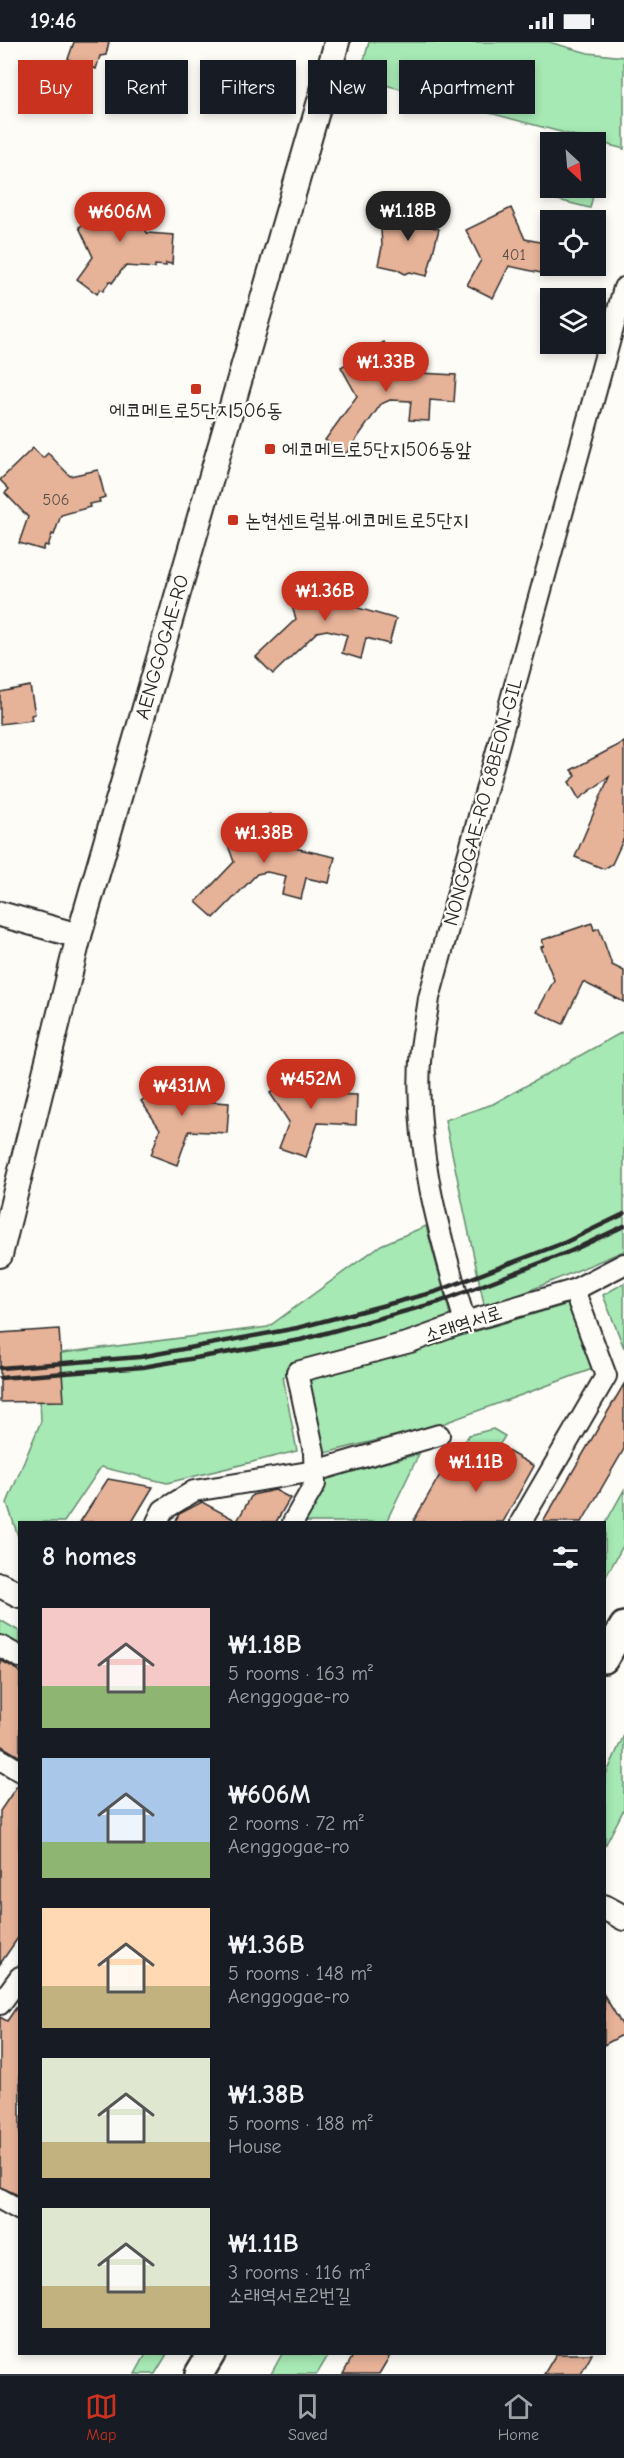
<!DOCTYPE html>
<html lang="en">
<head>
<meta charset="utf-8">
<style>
  body { margin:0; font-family:"Comic Neue","Poor Story",sans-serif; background:#20242c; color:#f1f3f6; height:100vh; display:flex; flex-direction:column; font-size:22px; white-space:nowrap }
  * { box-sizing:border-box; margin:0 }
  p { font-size:20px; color:#9ea1a6 }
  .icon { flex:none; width:33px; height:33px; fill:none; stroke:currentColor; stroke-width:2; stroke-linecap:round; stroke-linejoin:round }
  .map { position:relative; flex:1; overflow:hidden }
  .panel { position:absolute; left:18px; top:1479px; width:588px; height:834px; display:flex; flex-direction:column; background:#171b24; border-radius:0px; box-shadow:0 3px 9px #0003 }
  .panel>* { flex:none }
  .top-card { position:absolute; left:18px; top:18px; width:588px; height:54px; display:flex; gap:12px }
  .needle { width:39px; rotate:154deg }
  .fabs { position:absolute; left:540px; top:90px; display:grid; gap:12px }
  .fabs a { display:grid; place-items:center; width:66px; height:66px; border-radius:0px; background:#171b24; box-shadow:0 3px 9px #0003; font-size:30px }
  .price { position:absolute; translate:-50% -51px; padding:0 14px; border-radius:21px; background:#c8321e; color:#fff; font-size:20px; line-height:39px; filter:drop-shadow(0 2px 3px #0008) }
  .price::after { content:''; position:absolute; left:50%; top:36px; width:18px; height:14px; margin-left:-9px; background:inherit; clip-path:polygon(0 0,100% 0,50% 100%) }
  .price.current { background:#222; color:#fff }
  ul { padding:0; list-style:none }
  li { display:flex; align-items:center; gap:18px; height:150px; padding:0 24px }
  li span { display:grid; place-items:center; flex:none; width:168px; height:120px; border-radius:0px; color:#555 }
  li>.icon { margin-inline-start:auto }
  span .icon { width:72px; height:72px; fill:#fffc; stroke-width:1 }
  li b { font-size:26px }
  h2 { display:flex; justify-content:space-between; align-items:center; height:72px; padding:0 24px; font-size:26px }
  .chip { padding:0 21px; border-radius:0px; background:#171b24; box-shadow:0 3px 9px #0003; font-size:21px; line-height:54px }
  .chip.current { background:#c8321e; color:#fff }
  .status { display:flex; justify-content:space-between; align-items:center; height:42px; padding:0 30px; background:#171b24; direction:ltr }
  .status svg { height:16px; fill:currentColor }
  .dock { display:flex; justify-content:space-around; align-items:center; height:84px; border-top:2px solid #363941; background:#171b24; font-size:16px; color:#9ea1a6 }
  .dock a { display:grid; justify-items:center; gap:3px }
  .dock .current { color:#c8321e }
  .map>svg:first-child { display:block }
  .park { fill:#a6e9b4; stroke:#688a70; stroke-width:1.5 }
  .building { fill:#e6b298; stroke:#2b2b2b; stroke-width:1.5 }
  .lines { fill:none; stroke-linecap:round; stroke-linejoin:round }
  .minor-casing { stroke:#2b2b2b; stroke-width:24 }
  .tertiary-casing { stroke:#2b2b2b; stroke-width:28 }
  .secondary-casing { stroke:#2b2b2b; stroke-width:32 }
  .minor { stroke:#fdfcf7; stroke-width:20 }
  .tertiary { stroke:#fdfcf7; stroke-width:24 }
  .secondary { stroke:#fdfcf7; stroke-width:27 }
  .rail { stroke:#2b2b2b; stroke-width:4.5 }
  .poi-dot { fill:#c8321e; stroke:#fdfcf7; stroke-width:2 }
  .labels { text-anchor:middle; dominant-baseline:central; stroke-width:4.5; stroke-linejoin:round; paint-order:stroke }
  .number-label { font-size:16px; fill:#5a4d46 }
  .poi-label { font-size:20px; fill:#2b2b2b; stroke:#fdfcf7; text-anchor:start }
  .street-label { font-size:20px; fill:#2b2b2b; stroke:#fdfcf7 }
</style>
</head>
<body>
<div class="status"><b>19:46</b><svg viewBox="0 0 49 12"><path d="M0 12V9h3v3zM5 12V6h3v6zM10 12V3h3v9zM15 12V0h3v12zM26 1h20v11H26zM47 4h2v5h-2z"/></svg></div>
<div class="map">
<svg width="624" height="2332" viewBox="0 0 624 2332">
  <rect width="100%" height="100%" fill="#fdfcf7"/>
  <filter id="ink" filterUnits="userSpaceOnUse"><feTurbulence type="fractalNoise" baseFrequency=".0167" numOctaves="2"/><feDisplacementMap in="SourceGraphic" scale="12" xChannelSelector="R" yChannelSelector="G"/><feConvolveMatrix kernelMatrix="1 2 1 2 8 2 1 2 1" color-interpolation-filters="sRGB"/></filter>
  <g filter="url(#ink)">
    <!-- park -->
    <g class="park">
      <path d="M369,0H549L588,11L624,15V107L359,36Z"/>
      <path d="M550,122V146H595L590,166L542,154Z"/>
      <path d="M624,989V1209L485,1267L445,1078L493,1062Z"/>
      <path d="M426,1184L451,1276L283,1335L297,1409L167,1441L101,1425L64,1480H20L19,1495L18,1494L7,1461L41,1379L38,1314L268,1285L381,1203Z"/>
      <path d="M624,1241V1306L603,1253Z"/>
      <path d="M572,1261L595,1326L439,1383L325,1411L309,1338Z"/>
      <path d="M493,1387L505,1394L483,1429L456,1413L469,1393Z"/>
      <path d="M419,1412L386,1480H303L327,1436Z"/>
      <path d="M624,1448V1502L605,1536V1482Z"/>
      <path d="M0,1578L19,1589V1606L0,1595Z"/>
      <path d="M624,1693V1767L605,1804V1735Z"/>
      <path d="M146,2312H167L155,2332H135Z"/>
      <path d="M282,2312H329L317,2332H271Z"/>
    </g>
    <!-- building -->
    <g class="building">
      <path d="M74,0H109L106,13L100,14L96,27L68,17Z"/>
      <path d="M121,152L127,165L133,162L147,191L174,193L172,222L166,221V224L155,223V226L125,224L112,241L110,239L103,249L100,247L97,252L77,237L93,215L79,185L84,182L79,172Z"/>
      <path d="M393,164L416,169L423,173L429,184L439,187L427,234L410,230L405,232L396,227L378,223L382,205L381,187L390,177Z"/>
      <path d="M511,166L525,197L550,202L546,232L509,224L493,256L467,243L481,218L466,188Z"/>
      <path d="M384,300L401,330L456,333L454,360L430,358L429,379L409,378L411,359L390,358L381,362L346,412L325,398L357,354L341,325Z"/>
      <path d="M33,406L43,416L48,411L70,434L98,428L105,455L99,457L100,460L89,462L90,465L61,473L54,493L52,492L48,504L45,503L43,508L19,501L28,475L5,451L9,447L0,438Z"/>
      <path d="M333,530L344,562L396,577L389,602L366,596L361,617L342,611L347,593L327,588L317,590L273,632L256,615L296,577L286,545Z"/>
      <path d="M30,644L35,672L31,673L32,678L0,682V650Z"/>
      <path d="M624,700V796L612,822L604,827L575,815L609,735L579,757L569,740L576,734L571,728Z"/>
      <path d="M270,772L281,803L335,815L329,841L306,836L301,857L282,852L286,834L267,830L257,832L214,876L196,860L234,820L223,789Z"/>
      <path d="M592,881L594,888L599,886L612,923L624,929V960L583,940L563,982L537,970L554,938L541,905L544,904L542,898Z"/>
      <path d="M311,1024L330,1052L357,1053L356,1083L318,1081L306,1115L279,1106L289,1080L270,1051Z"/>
      <path d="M182,1031L201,1059L229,1061L227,1091L189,1089L177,1123L151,1113L160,1087L141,1059Z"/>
      <path d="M59,1287L64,1359L0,1360V1291Z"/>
      <path d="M624,1342V1407L582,1480H543Z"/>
      <path d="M504,1407L534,1424L503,1480H413L449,1417L486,1439Z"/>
      <path d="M108,1437L153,1445L132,1480H80Z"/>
      <path d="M275,1448L290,1456L276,1480H175L179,1472L202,1460L237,1479L252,1453Z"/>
      <path d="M0,1618L20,1629V1715L0,1703Z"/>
      <path d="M19,1741L20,1893L0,1922V1769Z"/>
      <path d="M604,1953L624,1986V1992L604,2003Z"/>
      <path d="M20,1960V2154L0,2145V1975L7,1979Z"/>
      <path d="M354,2312H391L379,2332H343Z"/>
      <path d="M556,2312H592L581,2332H544Z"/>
    </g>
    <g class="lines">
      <!-- minor casing -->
      <g class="minor-casing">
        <g id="minor">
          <path d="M465,1280C439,1192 412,1099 421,1006C423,990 427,973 429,956L624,246"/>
          <path d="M157,1480L163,1468L194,1449L315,1429L439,1393"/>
          <path d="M293,1480L315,1442L314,1410L297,1330L410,1300L465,1280L574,1248L624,1222"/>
          <path d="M521,1480L606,1334L574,1248"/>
          <path d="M0,1604L20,1615"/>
          <path d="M0,1717L20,1729"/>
          <path d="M0,1962L20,1935"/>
          <path d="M0,2157L20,2168"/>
        </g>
      </g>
      <!-- tertiary casing -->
      <g class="tertiary-casing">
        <g id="tertiary">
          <path d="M0,872L79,894"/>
          <path d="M0,1213L79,894L337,0"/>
          <path d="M0,1543L20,1553"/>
          <path d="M604,1865L624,1876"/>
        </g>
      </g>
      <!-- secondary casing -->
      <g class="secondary-casing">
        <g id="secondary">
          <path d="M604,1617L624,1584"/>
          <path d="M199,2332L211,2312"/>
        </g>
      </g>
      <!-- minor -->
      <use href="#minor" class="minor"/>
      <!-- tertiary -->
      <use href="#tertiary" class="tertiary"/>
      <!-- secondary -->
      <use href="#secondary" class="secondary"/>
      <!-- rail -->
      <g class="rail">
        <path d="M0,1326L140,1315L297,1286L435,1250L566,1200L624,1172"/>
        <path d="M0,1336L143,1325L300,1298L439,1260L571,1209L624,1184"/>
      </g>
    </g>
  </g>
  <!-- markers -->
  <g class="poi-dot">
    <rect x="190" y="341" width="12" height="12" rx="3"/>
    <rect x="264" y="401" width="12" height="12" rx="3"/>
    <rect x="227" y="472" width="12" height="12" rx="3"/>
  </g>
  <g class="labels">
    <!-- number labels -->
    <g class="number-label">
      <text x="514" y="213">401</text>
      <text x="56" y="458">506</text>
    </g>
    <!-- poi labels -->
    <g class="poi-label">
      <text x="196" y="368" text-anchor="middle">에코메트로5단지506동</text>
      <text x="282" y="407">에코메트로5단지506동앞</text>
      <text x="245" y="478">논현센트럴뷰·에코메트로5단지</text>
    </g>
    <!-- street labels -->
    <g class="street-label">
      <text transform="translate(162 605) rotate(-74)">AENGGOGAE-RO</text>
      <text transform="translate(483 760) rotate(-75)">NONGOGAE-RO 68BEON-GIL</text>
      <text transform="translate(463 1282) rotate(-18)">소래역서로</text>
    </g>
  </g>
</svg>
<div class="fabs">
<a><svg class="needle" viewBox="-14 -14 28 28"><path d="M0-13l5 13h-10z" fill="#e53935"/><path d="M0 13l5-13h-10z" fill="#9ea1a6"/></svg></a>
<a><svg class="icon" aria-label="locate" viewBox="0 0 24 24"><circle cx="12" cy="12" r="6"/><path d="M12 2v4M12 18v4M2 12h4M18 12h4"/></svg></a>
<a><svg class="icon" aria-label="layers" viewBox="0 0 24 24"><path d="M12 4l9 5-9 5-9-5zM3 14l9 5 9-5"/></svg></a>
</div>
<b class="price current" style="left:408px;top:200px">₩1.18B</b>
<b class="price" style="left:120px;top:201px">₩606M</b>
<b class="price" style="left:386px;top:351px">₩1.33B</b>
<b class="price" style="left:325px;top:580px">₩1.36B</b>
<b class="price" style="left:264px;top:822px">₩1.38B</b>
<b class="price" style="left:311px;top:1068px">₩452M</b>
<b class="price" style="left:182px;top:1075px">₩431M</b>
<b class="price" style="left:476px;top:1451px">₩1.11B</b>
<div class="top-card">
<a class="chip current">Buy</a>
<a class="chip">Rent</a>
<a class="chip">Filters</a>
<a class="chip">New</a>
<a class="chip">Apartment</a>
</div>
<section class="panel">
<h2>8 homes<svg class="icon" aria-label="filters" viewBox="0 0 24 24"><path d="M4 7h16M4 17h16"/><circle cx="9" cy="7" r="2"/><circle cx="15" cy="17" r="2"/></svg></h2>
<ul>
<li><span style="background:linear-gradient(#f6c9c9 65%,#8fb573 0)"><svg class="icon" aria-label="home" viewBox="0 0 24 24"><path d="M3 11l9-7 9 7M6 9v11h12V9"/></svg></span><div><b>₩1.18B</b><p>5 rooms · 163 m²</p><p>Aenggogae-ro</p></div></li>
<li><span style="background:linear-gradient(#a9c7e8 70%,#8fb573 0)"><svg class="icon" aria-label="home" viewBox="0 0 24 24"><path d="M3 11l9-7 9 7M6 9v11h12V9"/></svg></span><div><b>₩606M</b><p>2 rooms · 72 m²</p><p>Aenggogae-ro</p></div></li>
<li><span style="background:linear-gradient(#ffd9b3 65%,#c2b280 0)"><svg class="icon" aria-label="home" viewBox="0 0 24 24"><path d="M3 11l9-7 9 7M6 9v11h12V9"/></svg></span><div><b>₩1.36B</b><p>5 rooms · 148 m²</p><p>Aenggogae-ro</p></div></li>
<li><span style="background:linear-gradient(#dfe7d0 70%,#c2b280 0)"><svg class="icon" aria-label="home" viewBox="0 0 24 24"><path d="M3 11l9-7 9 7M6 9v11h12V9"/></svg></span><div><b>₩1.38B</b><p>5 rooms · 188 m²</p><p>House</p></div></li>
<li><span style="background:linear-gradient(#dfe7d0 65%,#c2b280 0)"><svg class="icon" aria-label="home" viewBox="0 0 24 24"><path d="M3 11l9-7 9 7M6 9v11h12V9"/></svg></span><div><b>₩1.11B</b><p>3 rooms · 116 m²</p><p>소래역서로2번길</p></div></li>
</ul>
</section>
</div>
<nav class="dock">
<a class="current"><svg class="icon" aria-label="map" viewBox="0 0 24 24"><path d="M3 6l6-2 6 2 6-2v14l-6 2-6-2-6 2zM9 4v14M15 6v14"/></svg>Map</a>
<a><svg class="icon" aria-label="saved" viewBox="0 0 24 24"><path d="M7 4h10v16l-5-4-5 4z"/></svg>Saved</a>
<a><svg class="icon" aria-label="home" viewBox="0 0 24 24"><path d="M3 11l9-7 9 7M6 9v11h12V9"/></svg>Home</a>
</nav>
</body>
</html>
